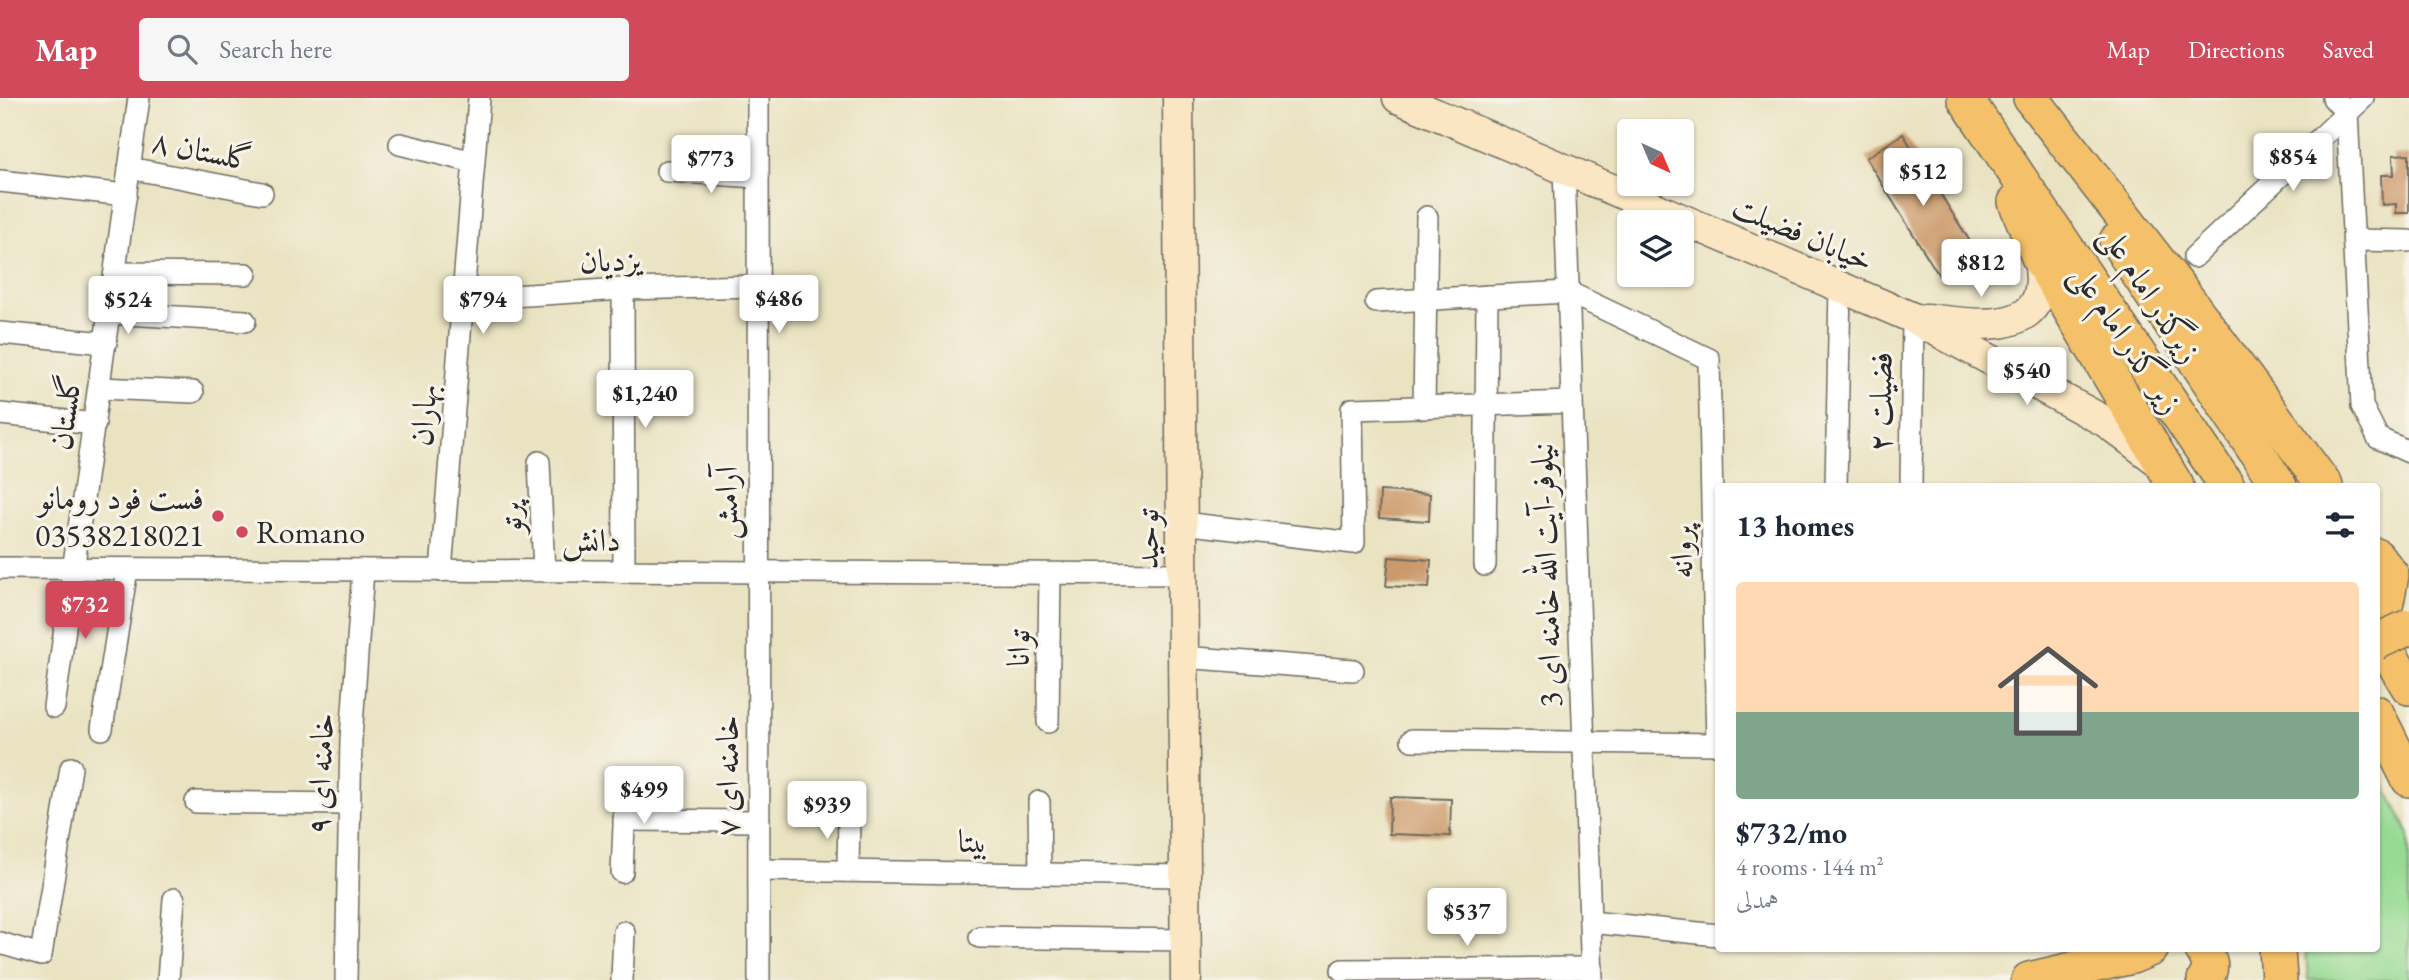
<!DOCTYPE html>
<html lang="en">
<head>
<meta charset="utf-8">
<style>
  body { margin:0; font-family:"EB Garamond",Amiri,serif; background:#f6f6f7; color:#1f2937; height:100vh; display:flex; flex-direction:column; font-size:26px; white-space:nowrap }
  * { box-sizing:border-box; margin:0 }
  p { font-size:23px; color:#747a83 }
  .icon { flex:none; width:38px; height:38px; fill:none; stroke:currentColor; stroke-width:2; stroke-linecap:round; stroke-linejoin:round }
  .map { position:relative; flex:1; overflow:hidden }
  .drawer { position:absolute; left:1715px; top:385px; width:665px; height:469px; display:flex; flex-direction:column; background:#fff; border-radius:7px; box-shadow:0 2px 5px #0004 }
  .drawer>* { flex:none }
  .needle { width:46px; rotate:136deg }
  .buttons { position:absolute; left:1617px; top:21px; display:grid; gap:14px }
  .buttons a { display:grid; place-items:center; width:77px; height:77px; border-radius:7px; background:#fff; box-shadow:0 2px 5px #0004; font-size:35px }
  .price { position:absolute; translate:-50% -60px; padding:0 16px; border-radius:7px; background:#fff; color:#222; font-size:23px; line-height:46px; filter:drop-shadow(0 2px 4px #0008) }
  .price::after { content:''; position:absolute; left:50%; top:42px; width:21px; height:16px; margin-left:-10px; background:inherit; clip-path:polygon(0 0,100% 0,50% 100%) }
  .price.active { background:#d1495b; color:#fff }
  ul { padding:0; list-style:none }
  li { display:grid; align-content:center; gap:14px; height:371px; padding:0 21px }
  li span { display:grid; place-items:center; height:217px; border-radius:7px; color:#555 }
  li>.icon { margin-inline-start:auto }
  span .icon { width:126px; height:126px; fill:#fffc; stroke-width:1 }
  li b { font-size:30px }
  h2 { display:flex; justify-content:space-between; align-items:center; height:84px; padding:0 21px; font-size:30px }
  header { display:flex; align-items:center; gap:42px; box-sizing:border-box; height:98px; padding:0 35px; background:#d1495b; color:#fff }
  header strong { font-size:33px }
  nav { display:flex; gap:38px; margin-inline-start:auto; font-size:24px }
  .search { width:490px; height:63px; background:#f6f6f7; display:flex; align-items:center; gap:18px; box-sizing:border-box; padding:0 24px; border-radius:7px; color:#747a83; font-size:26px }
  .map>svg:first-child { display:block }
  .green { fill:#96da93; stroke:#60825f; stroke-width:2 }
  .building { fill:#cc9a6a }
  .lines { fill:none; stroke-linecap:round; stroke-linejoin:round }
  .street-casing { stroke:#6e6b60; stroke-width:24 }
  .secondary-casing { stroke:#6e6b60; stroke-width:33 }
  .primary-casing { stroke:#6e6b60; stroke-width:38 }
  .street { stroke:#fff; stroke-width:21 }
  .secondary { stroke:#fbe6c3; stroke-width:30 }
  .primary { stroke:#f4c16a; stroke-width:35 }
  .primary-bridge-casing { stroke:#6e6b60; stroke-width:38; stroke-linecap:butt }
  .primary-bridge { stroke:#f4c16a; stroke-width:35 }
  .poi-dot { fill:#d1495b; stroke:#f7f3e8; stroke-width:2.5 }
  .labels { text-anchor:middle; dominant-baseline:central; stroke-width:6; stroke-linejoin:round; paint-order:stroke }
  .street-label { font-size:32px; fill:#2b2b2b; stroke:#f7f3e8 }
  .poi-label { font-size:32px; fill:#2b2b2b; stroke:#f7f3e8; text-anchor:end }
</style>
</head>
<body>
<header>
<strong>Map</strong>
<div class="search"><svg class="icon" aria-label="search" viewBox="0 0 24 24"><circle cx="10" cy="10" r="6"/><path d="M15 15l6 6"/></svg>Search here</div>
<nav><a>Map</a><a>Directions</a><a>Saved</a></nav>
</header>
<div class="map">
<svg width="2409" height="882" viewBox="0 0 2409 882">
  <rect width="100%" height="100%" fill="#f7f3e8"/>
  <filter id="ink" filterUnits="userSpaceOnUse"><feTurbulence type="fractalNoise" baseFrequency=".0143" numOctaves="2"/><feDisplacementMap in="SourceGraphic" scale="14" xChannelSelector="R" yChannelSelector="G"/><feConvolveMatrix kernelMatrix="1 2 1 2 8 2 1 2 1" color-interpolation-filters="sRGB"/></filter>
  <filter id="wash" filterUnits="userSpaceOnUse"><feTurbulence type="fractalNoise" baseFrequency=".00686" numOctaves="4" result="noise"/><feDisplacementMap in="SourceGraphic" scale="28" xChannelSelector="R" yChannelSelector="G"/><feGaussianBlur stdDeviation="1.57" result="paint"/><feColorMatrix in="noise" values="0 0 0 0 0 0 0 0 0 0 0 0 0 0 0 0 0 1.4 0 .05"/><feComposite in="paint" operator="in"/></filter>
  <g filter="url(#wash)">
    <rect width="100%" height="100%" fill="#eae3c2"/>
    <!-- green -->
    <path class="green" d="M2377,670L2409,737V882H2308L2306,851L2376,850Z"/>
    <g id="blocks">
      <!-- building -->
      <g class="building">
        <path d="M1903,36L1981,161L1943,184L1866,60Z"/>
        <path d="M2409,56V115H2396V106L2382,107L2381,77H2394L2393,57Z"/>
        <path d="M1380,393L1430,396L1429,423L1379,420Z"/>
        <path d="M1389,459L1431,462L1429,490L1386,488Z"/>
        <path d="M1390,699L1451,701L1450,738L1389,736Z"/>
      </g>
    </g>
  </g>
  <g filter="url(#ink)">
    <use href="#blocks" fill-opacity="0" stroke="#6e6b60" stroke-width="2"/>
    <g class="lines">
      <!-- street casing -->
      <g class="street-casing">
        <g id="street">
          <path d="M758,0L759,882"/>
          <path d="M2333,0L2347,15L2362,308L2378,340L2409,354"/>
          <path d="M400,46L474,64"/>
          <path d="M129,70L262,95"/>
          <path d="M1564,70L1592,882"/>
          <path d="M667,73L758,79"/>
          <path d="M0,83L126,97"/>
          <path d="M2355,142L2409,143"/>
          <path d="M2194,159L2363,0"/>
          <path d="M115,175L246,176"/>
          <path d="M623,191L624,474"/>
          <path d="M465,201L623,191L758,188"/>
          <path d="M1376,204L1568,194L1709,261L1717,646L1412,642"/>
          <path d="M110,215L245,223"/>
          <path d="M0,235L106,245"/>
          <path d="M100,290L193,294"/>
          <path d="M1424,310L1427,119"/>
          <path d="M0,316L95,326"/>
          <path d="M539,364L544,473"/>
          <path d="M1836,388L1840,189"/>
          <path d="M1911,388L1913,220"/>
          <path d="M1182,425L1354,445L1352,311L1572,304"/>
          <path d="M1485,467L1487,198"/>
          <path d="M0,470L1182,476"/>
          <path d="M441,473L479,0"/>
          <path d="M1183,559L1353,572"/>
          <path d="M54,609L139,0"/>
          <path d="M1048,624L1050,476"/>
          <path d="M102,631L127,471"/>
          <path d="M196,704L350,706"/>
          <path d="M1039,704L1040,776"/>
          <path d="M624,722L759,723"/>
          <path d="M760,772L1185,778"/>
          <path d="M848,773L849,713"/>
          <path d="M622,774L626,681"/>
          <path d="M1590,824L1718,837"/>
          <path d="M980,839L1185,842"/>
          <path d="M0,845L41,857L71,670"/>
          <path d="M1342,872L1592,870"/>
          <path d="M168,882L174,801"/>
          <path d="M346,882L351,641L363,472"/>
          <path d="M622,882L624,834"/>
        </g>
      </g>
      <!-- secondary casing -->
      <g class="secondary-casing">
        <g id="secondary">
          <path d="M1178,0L1186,882"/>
          <path d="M1398,0L1913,220L2106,324L2159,364"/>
          <path d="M1926,221C1958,224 2033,240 2040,191C2042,181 2040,169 2039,159"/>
        </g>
      </g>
      <!-- primary casing -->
      <g class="primary-casing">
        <g id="primary">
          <path d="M1965,0L2227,388"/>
          <path d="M2031,0L2184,197L2325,388"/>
          <path d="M2016,104L2039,159L2176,388"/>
          <path d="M2117,143L2279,388"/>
          <path d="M2376,458L2391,477L2386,504L2376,513"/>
          <path d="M2376,535L2409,589"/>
          <path d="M2376,615L2409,681"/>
          <path d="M2202,850C2210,863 2213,869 2205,882"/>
          <path d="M2277,850L2279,882"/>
          <path d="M2029,882L2132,858L2151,850"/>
        </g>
      </g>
      <!-- street -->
      <use href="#street" class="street"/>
      <!-- secondary -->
      <use href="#secondary" class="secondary"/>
      <!-- primary -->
      <use href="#primary" class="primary"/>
      <!-- primary-bridge casing -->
      <g class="primary-bridge-casing">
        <path id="primary-bridge" d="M2376,544L2409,529"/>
      </g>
      <!-- primary-bridge -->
      <use href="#primary-bridge" class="primary-bridge"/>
    </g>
  </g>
  <!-- markers -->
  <g class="poi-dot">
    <circle cx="218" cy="418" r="7"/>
    <circle cx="242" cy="434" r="7"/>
  </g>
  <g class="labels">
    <!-- street labels -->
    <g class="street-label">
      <text transform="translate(202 52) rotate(11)">گلستان ۸</text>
      <text transform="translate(1803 135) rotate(23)">خیابان فضیلت</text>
      <text transform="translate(610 162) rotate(-2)">یزدیان</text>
      <text transform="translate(2151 196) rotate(57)">زیرگذر امام علی</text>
      <text transform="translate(2127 241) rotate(56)">زیر گذر امام علی</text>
      <text transform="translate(1880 304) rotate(-89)">فضیلت ۲</text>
      <text transform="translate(65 314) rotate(-82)">گلستان</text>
      <text transform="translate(423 317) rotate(-85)">بهاران</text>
      <text transform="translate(726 405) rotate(-90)">آرامش</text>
      <text transform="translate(510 420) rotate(-93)">پرتو</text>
      <text transform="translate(1147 441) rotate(-90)">توحید</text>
      <text x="591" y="442">دانش</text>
      <text transform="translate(1681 454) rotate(-91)">پروانه</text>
      <text transform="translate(1546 477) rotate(-92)">نیلوفر-آیت الله خامنه ای 3</text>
      <text transform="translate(1018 550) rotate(-89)">توانا</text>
      <text transform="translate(320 676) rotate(-88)">خامنه ای ۹</text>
      <text transform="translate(727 678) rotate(-90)">خامنه ای ۷</text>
      <text transform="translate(973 743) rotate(1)">بیتا</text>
    </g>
    <!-- poi labels -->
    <g class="poi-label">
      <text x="204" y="400">فست فود رومانو<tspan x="204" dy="37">03538218021</tspan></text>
      <text x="256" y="434" text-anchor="start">Romano</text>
    </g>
  </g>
</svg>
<div class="buttons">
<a><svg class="needle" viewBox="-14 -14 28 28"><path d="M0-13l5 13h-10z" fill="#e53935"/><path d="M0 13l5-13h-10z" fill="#747a83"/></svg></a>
<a><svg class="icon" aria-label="layers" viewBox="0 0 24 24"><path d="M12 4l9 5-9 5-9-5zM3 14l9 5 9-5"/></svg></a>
</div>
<b class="price" style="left:2293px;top:95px">$854</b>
<b class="price" style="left:711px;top:97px">$773</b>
<b class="price" style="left:1923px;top:110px">$512</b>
<b class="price" style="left:1981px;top:201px">$812</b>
<b class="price" style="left:779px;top:237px">$486</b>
<b class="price" style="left:128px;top:238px">$524</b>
<b class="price" style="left:483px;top:238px">$794</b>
<b class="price" style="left:2027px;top:309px">$540</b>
<b class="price" style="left:645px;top:332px">$1,240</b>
<b class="price active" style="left:85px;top:543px">$732</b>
<b class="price" style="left:644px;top:728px">$499</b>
<b class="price" style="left:827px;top:743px">$939</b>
<b class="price" style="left:1467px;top:850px">$537</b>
<section class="drawer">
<h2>13 homes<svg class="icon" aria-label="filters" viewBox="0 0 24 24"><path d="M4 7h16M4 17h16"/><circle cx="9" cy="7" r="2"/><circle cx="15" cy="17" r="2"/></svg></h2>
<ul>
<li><span style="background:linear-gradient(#ffd9b3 60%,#7fa58c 0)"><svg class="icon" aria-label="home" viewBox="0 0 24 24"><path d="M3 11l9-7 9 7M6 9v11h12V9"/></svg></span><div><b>$732/mo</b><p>4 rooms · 144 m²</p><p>همدلی</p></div></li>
</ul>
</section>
</div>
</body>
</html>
